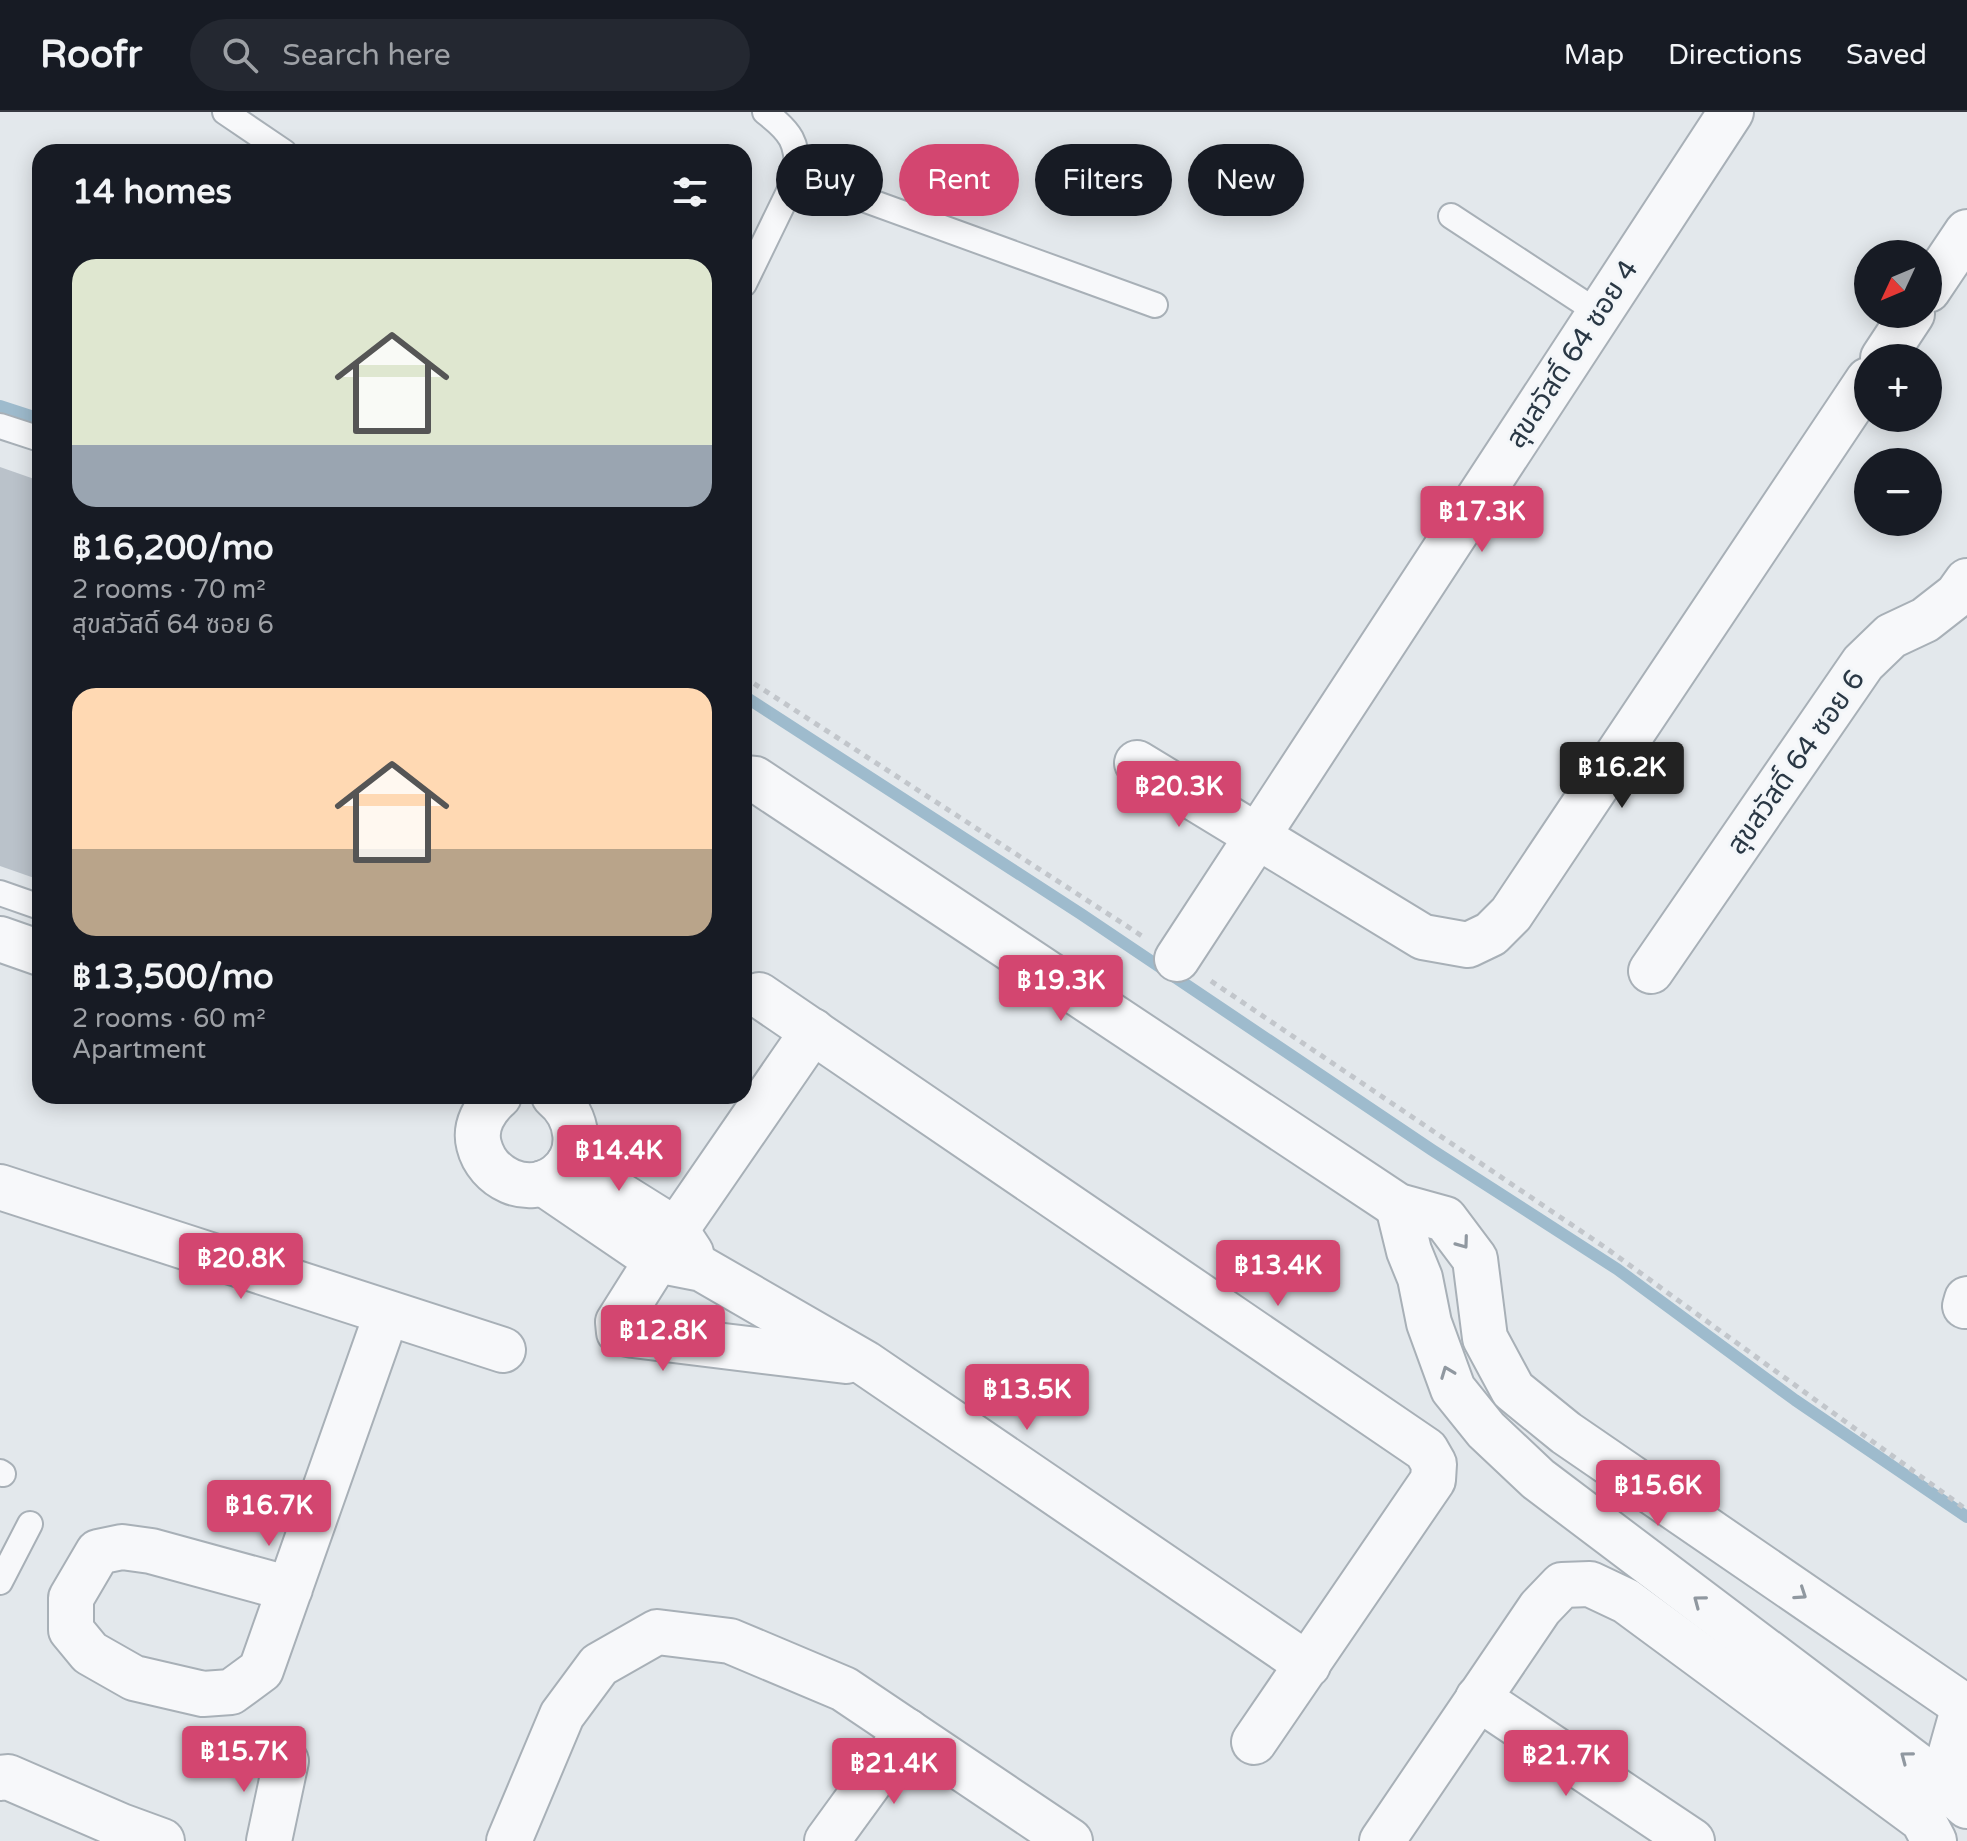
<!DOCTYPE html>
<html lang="en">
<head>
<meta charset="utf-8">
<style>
  body { margin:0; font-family:"Varela Round","Noto Sans Thai",sans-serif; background:#242831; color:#f1f3f6; height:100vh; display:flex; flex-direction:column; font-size:30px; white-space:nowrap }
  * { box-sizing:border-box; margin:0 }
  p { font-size:26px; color:#9ea1a6 }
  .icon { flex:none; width:44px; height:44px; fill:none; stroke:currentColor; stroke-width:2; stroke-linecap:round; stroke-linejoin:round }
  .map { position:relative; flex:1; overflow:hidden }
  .sheet { position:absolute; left:32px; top:32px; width:720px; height:960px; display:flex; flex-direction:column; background:#171b24; border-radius:24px; box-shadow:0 4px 20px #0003 }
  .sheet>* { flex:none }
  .guide { position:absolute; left:776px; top:32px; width:760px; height:72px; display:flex; gap:16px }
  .needle { width:52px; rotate:226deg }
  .fabs { position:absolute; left:1854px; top:128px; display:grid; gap:16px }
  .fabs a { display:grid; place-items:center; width:88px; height:88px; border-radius:50%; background:#171b24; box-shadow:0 4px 20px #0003; font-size:40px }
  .price { position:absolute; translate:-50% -68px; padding:0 18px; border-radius:8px; background:#d34670; color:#fff; font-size:26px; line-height:52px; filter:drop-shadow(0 2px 4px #0008) }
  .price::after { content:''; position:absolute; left:50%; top:48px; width:24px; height:18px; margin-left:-12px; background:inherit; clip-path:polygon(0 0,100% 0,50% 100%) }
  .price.current { background:#222; color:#fff }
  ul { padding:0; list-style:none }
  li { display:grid; align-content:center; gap:16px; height:424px; padding:0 40px }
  li span { display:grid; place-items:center; height:248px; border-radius:24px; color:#555 }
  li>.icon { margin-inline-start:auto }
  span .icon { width:144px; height:144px; fill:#fffc; stroke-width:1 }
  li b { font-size:34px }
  h2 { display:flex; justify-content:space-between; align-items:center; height:96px; padding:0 40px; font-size:34px }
  .tag { padding:0 28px; border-radius:36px; background:#171b24; box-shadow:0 4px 20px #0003; font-size:28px; line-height:72px }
  .tag.current { background:#d34670; color:#fff }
  header { display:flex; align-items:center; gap:48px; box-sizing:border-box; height:112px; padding:0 40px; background:#171b24; border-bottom:2px solid #363941 }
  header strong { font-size:38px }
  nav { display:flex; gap:44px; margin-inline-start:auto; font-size:28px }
  .search { width:560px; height:72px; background:#242831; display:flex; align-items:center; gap:20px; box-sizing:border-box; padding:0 28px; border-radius:44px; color:#9ea1a6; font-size:30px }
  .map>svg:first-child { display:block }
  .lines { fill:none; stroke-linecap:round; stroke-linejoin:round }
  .stream { stroke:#9ebbcd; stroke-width:12 }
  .building { fill:#bac2ca }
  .lane-casing { stroke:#a8b0b7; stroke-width:28 }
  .street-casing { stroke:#a8b0b7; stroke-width:48 }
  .path { stroke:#c2c6cb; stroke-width:5; stroke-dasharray:6 6; stroke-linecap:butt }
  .lane { stroke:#f7f8fa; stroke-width:24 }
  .street { stroke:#f7f8fa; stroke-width:44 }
  .oneway { stroke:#9098a0 }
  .labels { text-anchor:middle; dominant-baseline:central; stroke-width:6; stroke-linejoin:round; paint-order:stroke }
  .street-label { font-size:28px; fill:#2a3845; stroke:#f3f6f9 }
</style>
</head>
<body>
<header>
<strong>Roofr</strong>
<div class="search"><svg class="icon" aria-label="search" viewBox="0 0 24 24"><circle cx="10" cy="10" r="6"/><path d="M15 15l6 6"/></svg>Search here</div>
<nav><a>Map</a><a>Directions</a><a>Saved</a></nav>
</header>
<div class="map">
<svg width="1967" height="1729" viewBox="0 0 1967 1729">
  <rect width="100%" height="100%" fill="#e3e8ec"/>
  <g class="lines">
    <!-- stream -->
    <g class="stream">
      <path d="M0,294L40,307"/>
      <path d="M744,584L1081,802L1432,1038L1617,1157L1795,1288L1967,1405"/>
    </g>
  </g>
  <!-- building -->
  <path class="building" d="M0,355L40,369V768L0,754Z"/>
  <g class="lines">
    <!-- lane casing -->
    <g class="lane-casing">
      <g id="lane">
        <path d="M225,0L284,40"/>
        <path d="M797,63L1155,193"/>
        <path d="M1451,104L1599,201"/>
        <path d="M744,172L797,63C798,30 791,20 765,0"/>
        <path d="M0,314L40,327"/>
        <path d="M0,781L40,795"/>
        <path d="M0,1360L3,1362"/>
        <path d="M0,1470L30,1412"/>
      </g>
    </g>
    <!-- street casing -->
    <g class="street-casing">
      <g id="street">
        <path d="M1928,178L1967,120"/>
        <path d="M1883,246L1912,202"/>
        <path d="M1137,651L1423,825L1468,833L1491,822L1511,802L1868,268"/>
        <path d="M744,666L755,667L1398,1094L1445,1107L1475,1147L1485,1226L1513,1278L1566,1321L1967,1596"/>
        <path d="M0,827L40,841"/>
        <path d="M1177,847L1731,0"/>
        <path d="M1651,859L1863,551L1891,524L1925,508L1957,483L1967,469"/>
        <path d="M759,883L1426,1338L1434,1352L1433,1368L1254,1630"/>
        <path d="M813,919L676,1118L618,1210L619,1220L633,1223L846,1249"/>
        <path d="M499,984C485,996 474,1014 479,1033C487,1066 527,1086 557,1064C585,1043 579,1004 554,984"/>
        <path d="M569,1051L676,1118L691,1141"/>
        <path d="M543,1071L656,1148L702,1157L865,1251L1308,1553"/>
        <path d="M0,1075L503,1238"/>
        <path d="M1398,1094L1409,1139L1420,1166L1429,1211L1453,1277L1486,1318L1538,1367L1942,1672L1967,1694"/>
        <path d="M1965,1194L1967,1187"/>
        <path d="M290,1477L151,1439L122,1435L98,1440L71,1486V1518L90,1541L134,1566L203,1582L231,1580L261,1558L387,1201"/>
        <path d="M1478,1586L1692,1729"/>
        <path d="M0,1666L8,1665L121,1714L162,1729"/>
        <path d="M1942,1672L1964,1594"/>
        <path d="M269,1729L286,1649"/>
        <path d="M509,1729L562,1603L599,1553L657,1520L730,1529L844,1577L1070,1729"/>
        <path d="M827,1729L907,1619"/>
        <path d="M1382,1729L1540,1496L1562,1473L1590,1472L1626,1489L1923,1708L1934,1729"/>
      </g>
    </g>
    <!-- path -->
    <g class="path">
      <path d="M744,565L1142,824"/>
      <path d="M1211,869L1606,1136L1967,1398"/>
    </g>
    <!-- lane -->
    <use href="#lane" class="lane"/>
    <!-- street -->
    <use href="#street" class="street"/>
  </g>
  <!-- one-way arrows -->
  <defs><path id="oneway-chevron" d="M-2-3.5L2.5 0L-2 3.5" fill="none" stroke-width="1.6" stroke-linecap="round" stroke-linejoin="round" transform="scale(2)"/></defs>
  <g class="oneway">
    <use href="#oneway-chevron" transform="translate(1463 1131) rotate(54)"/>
    <use href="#oneway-chevron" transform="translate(1447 1260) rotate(-111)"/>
    <use href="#oneway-chevron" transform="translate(1801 1482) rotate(34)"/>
    <use href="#oneway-chevron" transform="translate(1699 1489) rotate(-143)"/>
    <use href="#oneway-chevron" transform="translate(1906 1645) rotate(-143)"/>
  </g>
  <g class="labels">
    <!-- street labels -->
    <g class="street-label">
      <text transform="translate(1572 242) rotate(-57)">สุขสวัสดิ์ 64 ซอย 4</text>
      <text transform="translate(1796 650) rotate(-55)">สุขสวัสดิ์ 64 ซอย 6</text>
    </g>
  </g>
</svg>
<div class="fabs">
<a><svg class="needle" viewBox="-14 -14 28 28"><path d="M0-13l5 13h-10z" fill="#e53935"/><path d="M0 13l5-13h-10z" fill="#9ea1a6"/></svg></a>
<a>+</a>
<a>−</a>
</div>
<b class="price" style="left:1482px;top:442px">฿17.3K</b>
<b class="price current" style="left:1622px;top:698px">฿16.2K</b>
<b class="price" style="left:1179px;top:717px">฿20.3K</b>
<b class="price" style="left:1061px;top:911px">฿19.3K</b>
<b class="price" style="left:619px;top:1081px">฿14.4K</b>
<b class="price" style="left:241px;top:1189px">฿20.8K</b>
<b class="price" style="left:1278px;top:1196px">฿13.4K</b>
<b class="price" style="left:663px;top:1261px">฿12.8K</b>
<b class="price" style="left:1027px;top:1320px">฿13.5K</b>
<b class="price" style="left:1658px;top:1416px">฿15.6K</b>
<b class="price" style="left:269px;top:1436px">฿16.7K</b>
<b class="price" style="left:244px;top:1682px">฿15.7K</b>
<b class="price" style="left:1566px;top:1686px">฿21.7K</b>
<b class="price" style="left:894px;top:1694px">฿21.4K</b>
<div class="guide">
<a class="tag">Buy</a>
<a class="tag current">Rent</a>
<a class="tag">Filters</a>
<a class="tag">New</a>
</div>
<section class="sheet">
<h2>14 homes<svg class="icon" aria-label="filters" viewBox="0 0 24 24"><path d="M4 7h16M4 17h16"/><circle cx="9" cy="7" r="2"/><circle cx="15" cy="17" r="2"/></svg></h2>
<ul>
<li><span style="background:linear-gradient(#dfe7d0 75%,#9aa5b1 0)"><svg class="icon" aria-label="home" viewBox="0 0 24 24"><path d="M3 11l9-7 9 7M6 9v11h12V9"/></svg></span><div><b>฿16,200/mo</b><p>2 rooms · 70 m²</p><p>สุขสวัสดิ์ 64 ซอย 6</p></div></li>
<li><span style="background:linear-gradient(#ffd9b3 65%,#b9a48a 0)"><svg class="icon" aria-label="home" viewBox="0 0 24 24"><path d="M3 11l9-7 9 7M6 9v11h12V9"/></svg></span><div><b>฿13,500/mo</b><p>2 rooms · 60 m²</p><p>Apartment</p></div></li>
</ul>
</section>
</div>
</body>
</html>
